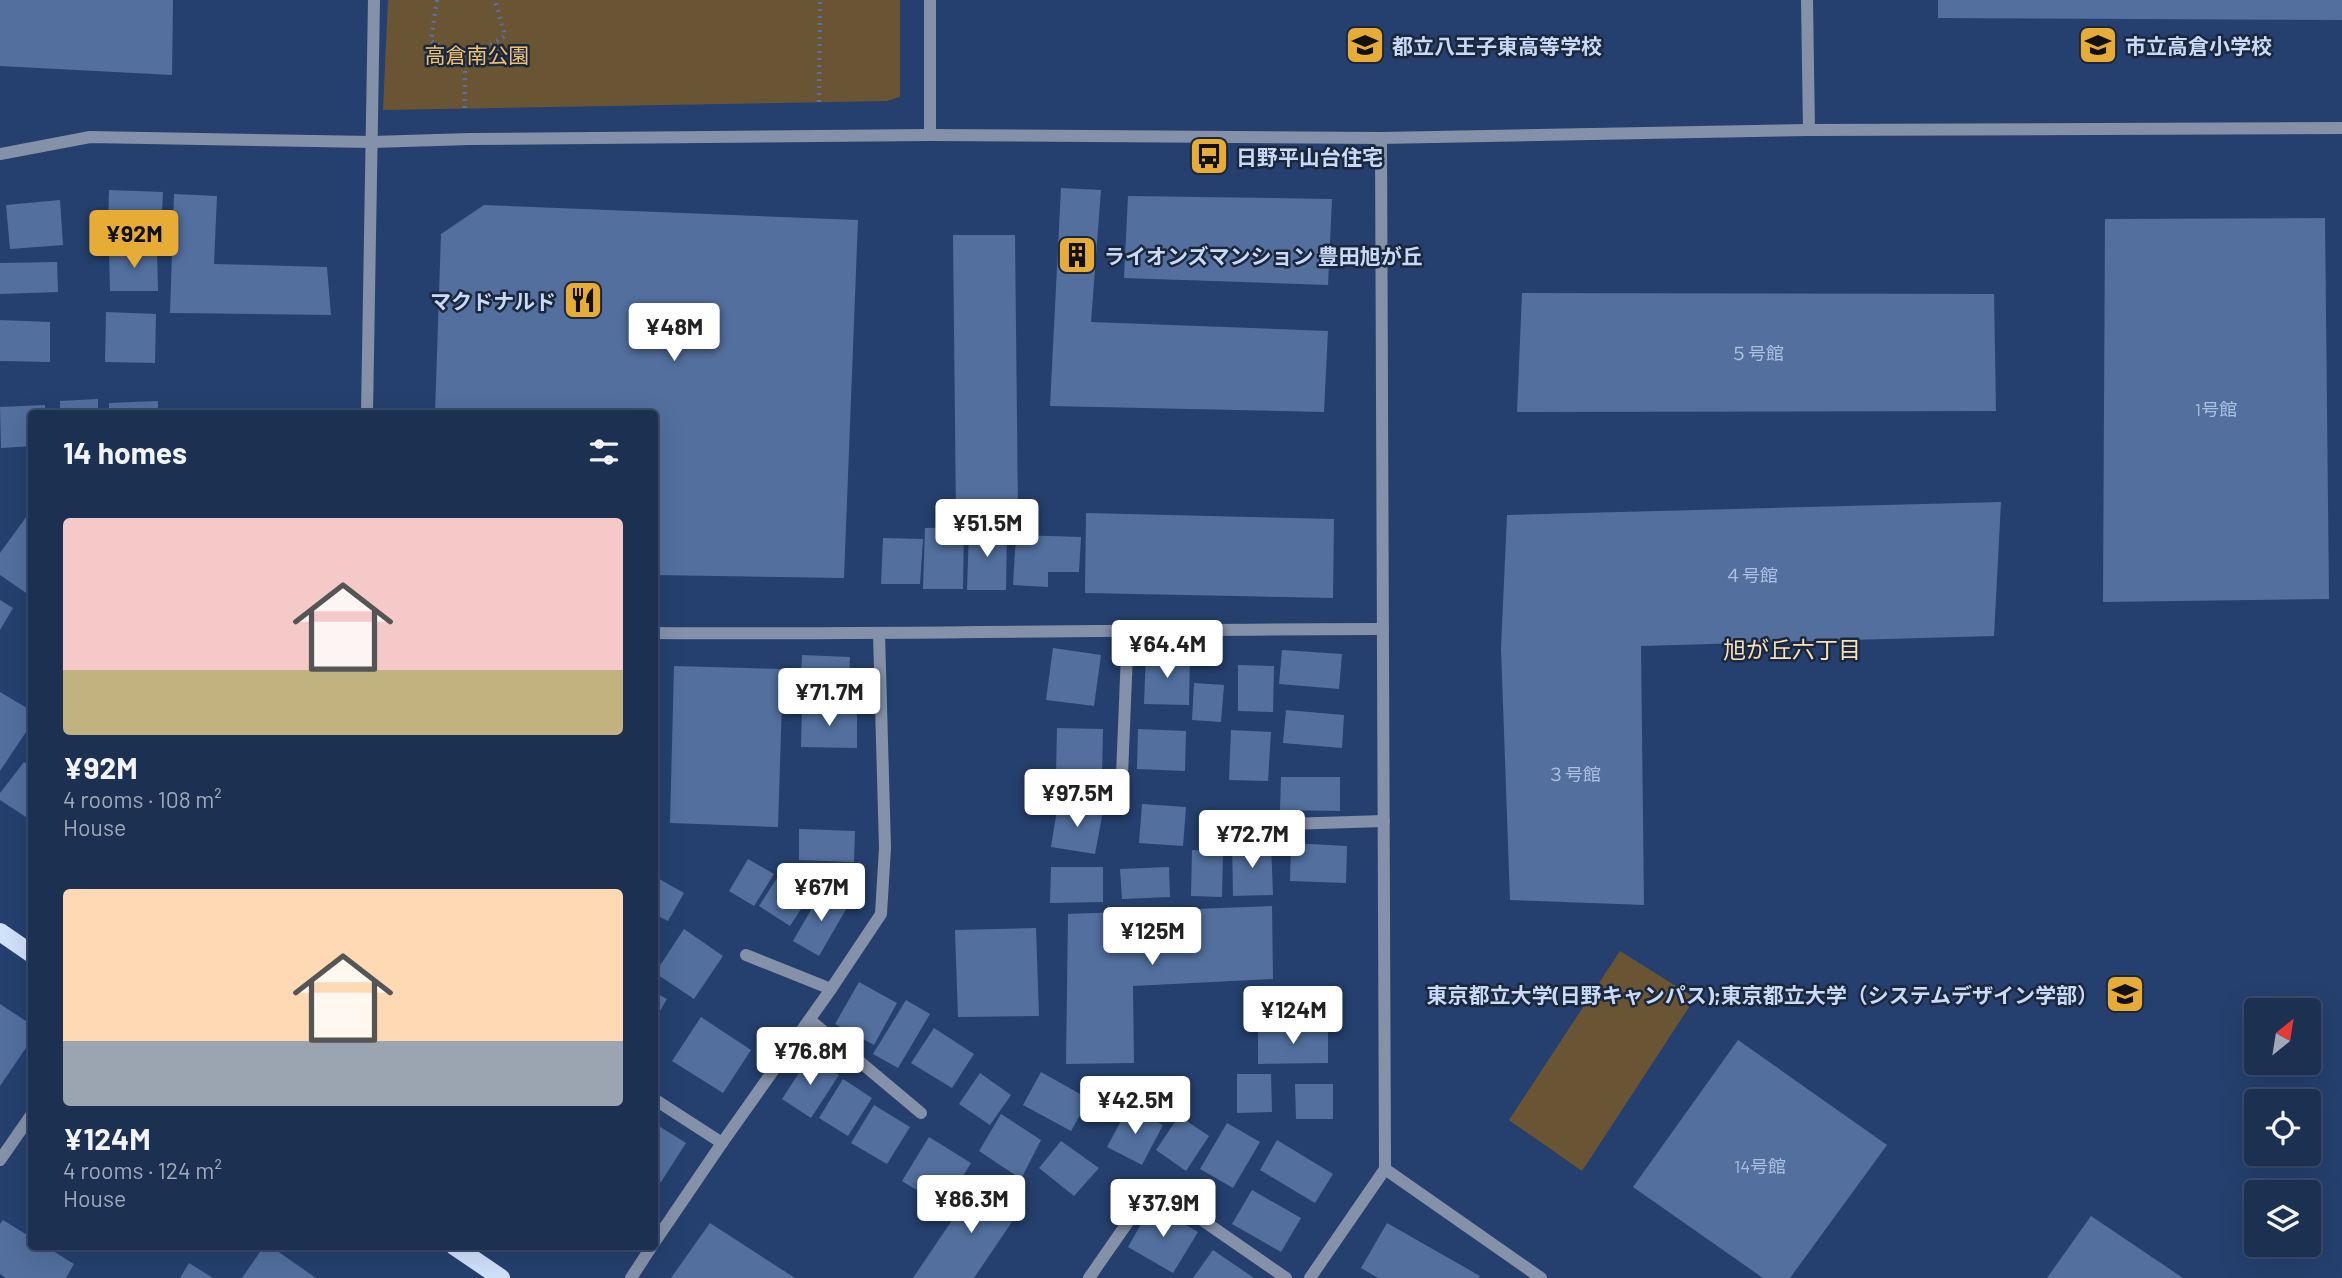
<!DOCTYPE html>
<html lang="en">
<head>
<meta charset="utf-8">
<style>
  body { margin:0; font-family:Barlow,"Noto Sans JP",sans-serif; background:#293c5c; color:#f1f3f6; height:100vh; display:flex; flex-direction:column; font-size:26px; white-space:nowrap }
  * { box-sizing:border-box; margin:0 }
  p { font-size:23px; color:#a0a9b8 }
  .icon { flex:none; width:38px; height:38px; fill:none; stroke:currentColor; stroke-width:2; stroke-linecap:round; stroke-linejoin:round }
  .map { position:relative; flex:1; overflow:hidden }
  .drawer { position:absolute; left:28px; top:410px; width:630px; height:840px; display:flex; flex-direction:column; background:#1c3052; border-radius:7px; box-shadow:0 7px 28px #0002,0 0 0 2px #3a4b69 }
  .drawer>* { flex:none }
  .needle { width:46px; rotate:30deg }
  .tools { position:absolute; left:2244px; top:998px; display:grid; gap:14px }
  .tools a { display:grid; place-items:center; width:77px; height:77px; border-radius:7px; background:#1c3052; box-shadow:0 7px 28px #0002,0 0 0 2px #3a4b69; font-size:35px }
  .price { position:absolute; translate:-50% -60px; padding:0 16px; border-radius:7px; background:#fff; color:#222; font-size:23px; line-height:46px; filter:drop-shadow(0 2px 4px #0008) }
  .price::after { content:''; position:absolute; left:50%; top:42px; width:21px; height:16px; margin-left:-10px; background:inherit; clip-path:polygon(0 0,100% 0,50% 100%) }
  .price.selected { background:#e7ac36; color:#111 }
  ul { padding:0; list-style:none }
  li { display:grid; align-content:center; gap:14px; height:371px; padding:0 35px }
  li span { display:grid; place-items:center; height:217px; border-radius:7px; color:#555 }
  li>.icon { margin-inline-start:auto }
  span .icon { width:126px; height:126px; fill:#fffc; stroke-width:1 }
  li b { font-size:30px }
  h2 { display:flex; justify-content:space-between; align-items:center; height:84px; padding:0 35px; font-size:30px }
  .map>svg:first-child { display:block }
  .green { fill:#695533 }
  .building { fill:#526f9e }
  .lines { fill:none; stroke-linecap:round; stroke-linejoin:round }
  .path { stroke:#5a719a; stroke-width:4.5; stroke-dasharray:2 5; stroke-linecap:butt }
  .minor { stroke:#8491a8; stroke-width:12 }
  .major { stroke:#d0e1fc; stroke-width:18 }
  .labels { text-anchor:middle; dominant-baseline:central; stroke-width:5; stroke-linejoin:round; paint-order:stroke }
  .number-label { font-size:18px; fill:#abbfe0 }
  .poi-label { font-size:21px; font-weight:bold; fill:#c9daf6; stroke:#1b273c; text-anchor:start }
  .park-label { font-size:21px; fill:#efc170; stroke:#1b273c }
  .neighbourhood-label { font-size:23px; fill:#f8e0b7; stroke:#1b273c }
</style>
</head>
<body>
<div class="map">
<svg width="2342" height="1278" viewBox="0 0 2342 1278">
  <rect width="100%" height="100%" fill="#25406e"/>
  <!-- green -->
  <g class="green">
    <path d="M388,0H900V97L887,101L383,110Z"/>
    <path d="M1620,951L1695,998L1582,1171L1509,1120Z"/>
  </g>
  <!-- building -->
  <g class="building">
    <path d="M0,0H173L172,75L0,66Z"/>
    <path d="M1938,0H2342V20L1938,18Z"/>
    <path d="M1061,188L1101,190L1091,322L1328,331L1324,412L1050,406Z"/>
    <path d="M109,190L163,192L161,232L108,230Z"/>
    <path d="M174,194L217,196L214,264L327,267L331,315L170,313Z"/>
    <path d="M1128,196L1332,199L1328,285L1124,278Z"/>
    <path d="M60,200L63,245L10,249L6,205Z"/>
    <path d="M484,205L858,220L844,578L654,575V413H435L441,234Z"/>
    <path d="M2325,218L2329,599L2103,602L2105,219Z"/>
    <path d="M953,235H1015L1018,515L956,516Z"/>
    <path d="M157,249L158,291H110L109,250Z"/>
    <path d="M57,262L58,292L0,294V263Z"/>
    <path d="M1522,293L1994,294L1996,411L1517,412Z"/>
    <path d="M106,312L156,314L155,363L105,362Z"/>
    <path d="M0,320L50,322V362L0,361Z"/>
    <path d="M98,399V413H60V401Z"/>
    <path d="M158,401V413H109V403Z"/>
    <path d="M45,405V413H32V446L1,448L0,407Z"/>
    <path d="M2001,502L1994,636L1641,646L1644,905L1510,900L1501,648L1507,515Z"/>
    <path d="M32,509V597L0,575V553Z"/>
    <path d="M1086,513L1334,519L1333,598L1085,593Z"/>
    <path d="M964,527L963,589H923L925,528Z"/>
    <path d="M1007,528L1006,590H967L969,529Z"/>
    <path d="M1016,535L1081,537L1079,572H1048V587L1013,585Z"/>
    <path d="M883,538L923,539L920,584H881Z"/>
    <path d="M0,600L13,608L0,630Z"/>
    <path d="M1053,648L1101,655L1094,706L1046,700Z"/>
    <path d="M1282,650L1342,654L1339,689L1279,684Z"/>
    <path d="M1146,654L1190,655L1189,705L1144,704Z"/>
    <path d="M802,655L850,657L848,697L800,694Z"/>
    <path d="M1238,665L1274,666L1273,712L1238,711Z"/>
    <path d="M674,666L783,669L778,827L670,823Z"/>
    <path d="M1194,683L1224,685L1221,722L1192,720Z"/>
    <path d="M0,692L32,711V723L0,771Z"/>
    <path d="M802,708L857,709V748L801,747Z"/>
    <path d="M1286,710L1344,715L1342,748L1283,743Z"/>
    <path d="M1057,728L1103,729L1102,776L1056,775Z"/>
    <path d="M1138,729L1186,731L1185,771L1137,769Z"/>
    <path d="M1231,730L1271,732L1268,781L1229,780Z"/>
    <path d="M24,762L32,767V821L0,800V793Z"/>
    <path d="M1281,777H1340V811L1280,810Z"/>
    <path d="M1058,804L1103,811L1095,854L1051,847Z"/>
    <path d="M1142,804L1186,807L1183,846L1139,843Z"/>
    <path d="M799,829L855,831L854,862L799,860Z"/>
    <path d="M1271,843L1273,895L1233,896L1232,844Z"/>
    <path d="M1291,843L1347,846L1346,883L1290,881Z"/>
    <path d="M1192,850L1223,851L1222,897L1191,896Z"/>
    <path d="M748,859L774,874L754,906L729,891Z"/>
    <path d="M1051,867H1103V902L1050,903Z"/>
    <path d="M1169,867L1170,897L1122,899L1120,869Z"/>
    <path d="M781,872L812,892L790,926L759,906Z"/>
    <path d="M654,876L684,893L668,921L654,914Z"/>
    <path d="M823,889L849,904L819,956L793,941Z"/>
    <path d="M1272,906L1273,979L1133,986L1134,1063L1066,1064L1068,914Z"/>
    <path d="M1036,928L1039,1016L958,1017L955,930Z"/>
    <path d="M684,929L723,956L694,999L655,973Z"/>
    <path d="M859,982L897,1003L874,1045L835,1024Z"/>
    <path d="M654,992L667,999L654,1021Z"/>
    <path d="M906,1000L930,1014L898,1068L873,1054Z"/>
    <path d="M0,1004L32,1025V1039L0,1086Z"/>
    <path d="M701,1017L751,1050L723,1093L672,1061Z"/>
    <path d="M934,1028L974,1054L952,1088L911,1063Z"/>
    <path d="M1258,1028L1328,1029V1063L1258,1064Z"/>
    <path d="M1738,1040L1887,1145L1790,1278H1763L1633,1187Z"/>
    <path d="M810,1056L839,1075L811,1118L782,1099Z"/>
    <path d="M1041,1072L1089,1099L1071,1131L1023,1105Z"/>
    <path d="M980,1073L1011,1095L990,1125L959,1104Z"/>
    <path d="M1237,1074H1271L1272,1112L1237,1113Z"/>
    <path d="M843,1079L872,1098L848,1136L819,1118Z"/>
    <path d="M1295,1084H1333V1119H1296Z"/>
    <path d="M874,1105L910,1127L887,1164L851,1143Z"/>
    <path d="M1128,1108L1163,1125L1142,1165L1107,1147Z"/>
    <path d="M1001,1114L1041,1140L1021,1179L979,1151Z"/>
    <path d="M1179,1116L1209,1136L1186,1171L1156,1150Z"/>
    <path d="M654,1123L686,1143L661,1182L654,1178Z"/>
    <path d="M1227,1123L1260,1142L1233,1188L1200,1169Z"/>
    <path d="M929,1137L971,1163L944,1207L902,1181Z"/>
    <path d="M1277,1140L1333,1174L1315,1203L1260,1170Z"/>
    <path d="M1061,1141L1099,1168L1074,1196L1039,1168Z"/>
    <path d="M980,1179L1022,1207L974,1278H913Z"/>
    <path d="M1252,1190L1301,1218L1281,1252L1232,1224Z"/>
    <path d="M1152,1205L1198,1232L1173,1273L1128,1247Z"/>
    <path d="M2091,1216L2183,1278H2047Z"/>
    <path d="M3,1220L32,1238V1246H45L74,1264L66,1278H6L0,1274V1224Z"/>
    <path d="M710,1223L795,1278H671Z"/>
    <path d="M1387,1223L1480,1276L1478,1278H1378L1361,1268Z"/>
    <path d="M264,1246H270L316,1278H242Z"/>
    <path d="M1213,1250L1254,1278H1193Z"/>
    <path d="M189,1263L213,1278H180Z"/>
  </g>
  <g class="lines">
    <!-- path -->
    <g class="path">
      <path d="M437,0L431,41L465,62L505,36L495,0"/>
      <path d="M819,102L820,0"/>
      <path d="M465,108V62"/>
    </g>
    <!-- minor -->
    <g class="minor">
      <path d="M930,0V135"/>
      <path d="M1807,0L1809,130"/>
      <path d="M0,154L90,137L372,142L470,139L930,135L1381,138L1809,130L2342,128"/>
      <path d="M367,413L374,0"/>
      <path d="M654,633C897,635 1140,629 1383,629"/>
      <path d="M1121,799L1128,629"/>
      <path d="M1220,826L1384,821"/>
      <path d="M746,955L831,989"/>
      <path d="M810,1020L921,1113"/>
      <path d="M654,1099L722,1143"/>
      <path d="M0,1160L32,1114"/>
      <path d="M1385,1169L1541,1278"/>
      <path d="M654,1243L722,1143L831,989L881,914L885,848L879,634"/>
      <path d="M631,1278L652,1246"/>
      <path d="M1089,1278L1153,1186L1286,1278"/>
      <path d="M1310,1278L1385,1169L1381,138"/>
    </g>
    <!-- major -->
    <g class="major">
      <path d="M0,932L32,954"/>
      <path d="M454,1246L501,1278"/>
    </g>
  </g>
  <!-- icons -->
  <defs>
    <g id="school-square" transform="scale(2.0125)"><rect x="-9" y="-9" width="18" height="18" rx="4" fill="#e7ac36" stroke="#1b273c"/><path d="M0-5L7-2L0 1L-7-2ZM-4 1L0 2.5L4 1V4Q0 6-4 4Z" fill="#111"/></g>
    <g id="bus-square" transform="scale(2.0125)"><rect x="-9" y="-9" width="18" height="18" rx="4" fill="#e7ac36" stroke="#1b273c"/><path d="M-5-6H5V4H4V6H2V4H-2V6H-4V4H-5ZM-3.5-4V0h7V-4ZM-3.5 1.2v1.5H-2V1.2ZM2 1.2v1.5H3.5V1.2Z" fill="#111"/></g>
    <g id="building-square" transform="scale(2.0125)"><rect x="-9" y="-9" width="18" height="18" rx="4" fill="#e7ac36" stroke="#1b273c"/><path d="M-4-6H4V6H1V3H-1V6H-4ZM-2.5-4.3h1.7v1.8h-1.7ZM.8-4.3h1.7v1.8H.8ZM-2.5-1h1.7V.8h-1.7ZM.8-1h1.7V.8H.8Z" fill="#111"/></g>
    <g id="restaurant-square" transform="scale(2.0125)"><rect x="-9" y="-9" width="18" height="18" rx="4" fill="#e7ac36" stroke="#1b273c"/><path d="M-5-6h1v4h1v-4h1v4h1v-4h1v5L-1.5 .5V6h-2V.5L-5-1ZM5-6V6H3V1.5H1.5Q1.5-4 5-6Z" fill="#111"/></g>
    <g id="university-square" transform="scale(2.0125)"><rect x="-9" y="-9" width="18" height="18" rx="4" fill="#e7ac36" stroke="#1b273c"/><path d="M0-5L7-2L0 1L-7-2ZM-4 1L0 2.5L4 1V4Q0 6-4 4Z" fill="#111"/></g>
  </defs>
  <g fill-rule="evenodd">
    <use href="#school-square" x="1365" y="45"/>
    <use href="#school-square" x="2098" y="45"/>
    <use href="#bus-square" x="1209" y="156"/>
    <use href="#building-square" x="1077" y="255"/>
    <use href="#restaurant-square" x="583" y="300"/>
    <use href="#university-square" x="2125" y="994"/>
  </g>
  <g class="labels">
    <!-- number labels -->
    <g class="number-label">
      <text x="1757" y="353">５号館</text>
      <text x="2216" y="409">1号館</text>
      <text x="1751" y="575">４号館</text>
      <text x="1574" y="774">３号館</text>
      <text x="1760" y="1166">14号館</text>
    </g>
    <!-- poi labels -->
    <g class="poi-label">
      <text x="1392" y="45">都立八王子東高等学校</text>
      <text x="2125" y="45">市立高倉小学校</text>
      <text x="1236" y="156">日野平山台住宅</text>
      <text x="1104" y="255">ライオンズマンション 豊田旭が丘</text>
      <text x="556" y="300" text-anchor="end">マクドナルド</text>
      <text x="2098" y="994" text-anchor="end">東京都立大学(日野キャンパス);東京都立大学（システムデザイン学部）</text>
    </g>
    <!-- park labels -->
    <g class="park-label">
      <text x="477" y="54">高倉南公園</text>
    </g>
    <!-- neighbourhood labels -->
    <g class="neighbourhood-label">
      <text x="1792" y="649">旭が丘六丁目</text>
    </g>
  </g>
</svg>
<div class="tools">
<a><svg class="needle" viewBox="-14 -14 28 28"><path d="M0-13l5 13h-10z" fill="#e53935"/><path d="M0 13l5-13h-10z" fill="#a0a9b8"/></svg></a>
<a><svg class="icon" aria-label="locate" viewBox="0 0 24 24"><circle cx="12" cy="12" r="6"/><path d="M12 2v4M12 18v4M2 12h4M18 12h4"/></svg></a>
<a><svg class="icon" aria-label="layers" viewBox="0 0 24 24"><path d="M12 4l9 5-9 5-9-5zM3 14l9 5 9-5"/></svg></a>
</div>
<b class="price selected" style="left:134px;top:270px">¥92M</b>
<b class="price" style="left:674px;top:363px">¥48M</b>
<b class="price" style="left:987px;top:559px">¥51.5M</b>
<b class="price" style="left:1167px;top:680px">¥64.4M</b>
<b class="price" style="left:829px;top:728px">¥71.7M</b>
<b class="price" style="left:1077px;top:829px">¥97.5M</b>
<b class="price" style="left:1252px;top:870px">¥72.7M</b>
<b class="price" style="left:821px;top:923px">¥67M</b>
<b class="price" style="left:1152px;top:967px">¥125M</b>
<b class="price" style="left:1293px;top:1046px">¥124M</b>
<b class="price" style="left:810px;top:1087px">¥76.8M</b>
<b class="price" style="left:1135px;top:1136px">¥42.5M</b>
<b class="price" style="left:971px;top:1235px">¥86.3M</b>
<b class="price" style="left:1163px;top:1239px">¥37.9M</b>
<section class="drawer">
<h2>14 homes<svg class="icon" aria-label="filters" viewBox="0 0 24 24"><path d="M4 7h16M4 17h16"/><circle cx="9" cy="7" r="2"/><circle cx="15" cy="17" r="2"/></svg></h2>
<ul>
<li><span style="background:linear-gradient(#f6c9c9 70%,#c2b280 0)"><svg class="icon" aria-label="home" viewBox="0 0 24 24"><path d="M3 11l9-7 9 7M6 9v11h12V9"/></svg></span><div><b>¥92M</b><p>4 rooms · 108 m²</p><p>House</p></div></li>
<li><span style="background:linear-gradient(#ffd9b3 70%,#9aa5b1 0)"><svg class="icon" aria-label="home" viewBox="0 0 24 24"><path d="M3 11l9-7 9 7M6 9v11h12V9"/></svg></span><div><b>¥124M</b><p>4 rooms · 124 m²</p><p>House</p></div></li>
</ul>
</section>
</div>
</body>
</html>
